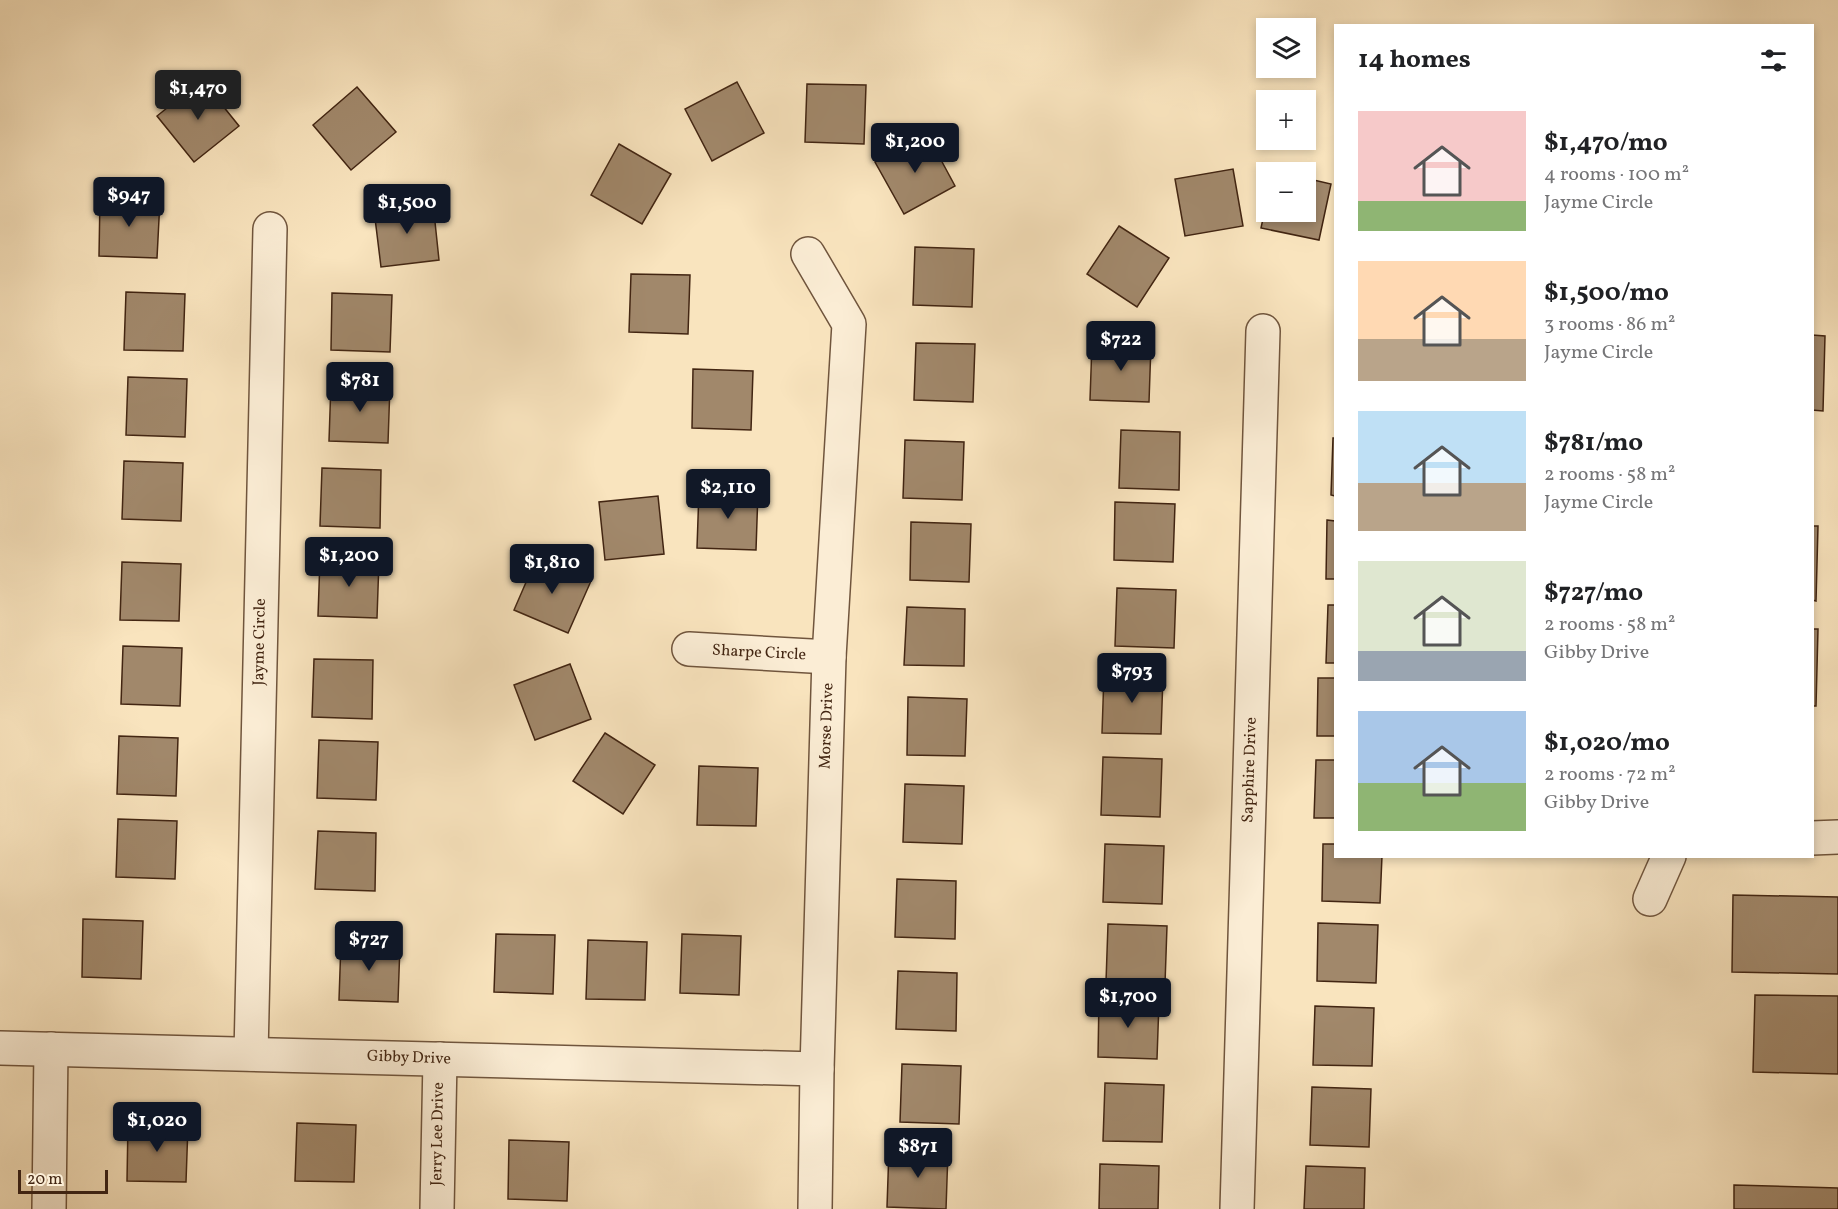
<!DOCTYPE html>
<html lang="en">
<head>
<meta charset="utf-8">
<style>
  body { margin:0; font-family:Vollkorn,serif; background:#f6f6f6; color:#202124; height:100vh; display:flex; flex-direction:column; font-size:22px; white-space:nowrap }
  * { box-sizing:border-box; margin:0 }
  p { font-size:20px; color:#757577 }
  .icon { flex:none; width:33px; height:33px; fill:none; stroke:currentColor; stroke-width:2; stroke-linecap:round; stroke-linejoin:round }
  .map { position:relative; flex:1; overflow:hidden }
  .side { position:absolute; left:1334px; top:24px; width:480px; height:834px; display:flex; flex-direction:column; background:#fff; border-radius:0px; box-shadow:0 3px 9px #0003 }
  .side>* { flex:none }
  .tools { position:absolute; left:1256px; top:18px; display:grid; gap:12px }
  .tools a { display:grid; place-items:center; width:60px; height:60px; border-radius:0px; background:#fff; box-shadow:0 3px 9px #0003; font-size:30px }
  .scale { position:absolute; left:18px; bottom:15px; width:90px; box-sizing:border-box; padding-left:6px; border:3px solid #422512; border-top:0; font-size:16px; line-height:21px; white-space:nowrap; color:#422512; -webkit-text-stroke:4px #fbedd5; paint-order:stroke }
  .price { position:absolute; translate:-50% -51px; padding:0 14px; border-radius:6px; background:#111827; color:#fff; font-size:20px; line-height:39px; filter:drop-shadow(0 2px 3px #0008) }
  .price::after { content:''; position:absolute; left:50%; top:36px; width:18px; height:14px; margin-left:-9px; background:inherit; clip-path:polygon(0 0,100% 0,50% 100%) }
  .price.current { background:#222; color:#fff }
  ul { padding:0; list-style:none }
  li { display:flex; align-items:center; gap:18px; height:150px; padding:0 24px }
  li span { display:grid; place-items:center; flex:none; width:168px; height:120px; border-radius:0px; color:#555 }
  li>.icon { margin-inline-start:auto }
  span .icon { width:72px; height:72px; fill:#fffc; stroke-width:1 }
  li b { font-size:26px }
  h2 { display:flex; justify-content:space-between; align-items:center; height:72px; padding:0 24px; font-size:26px }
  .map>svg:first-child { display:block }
  .building { fill:#a1886b; stroke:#422512; stroke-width:1.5 }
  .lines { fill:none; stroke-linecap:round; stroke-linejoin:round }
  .minor-casing { stroke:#70553d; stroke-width:36 }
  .minor { stroke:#fbedd5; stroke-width:33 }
  .labels { text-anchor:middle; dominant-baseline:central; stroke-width:4.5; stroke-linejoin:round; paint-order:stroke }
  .street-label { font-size:16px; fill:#422512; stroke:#fbedd5 }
</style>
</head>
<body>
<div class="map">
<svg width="1838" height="1209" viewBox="0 0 1838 1209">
  <rect width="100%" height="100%" fill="#f9e4be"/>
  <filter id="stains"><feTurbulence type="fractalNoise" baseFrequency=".00333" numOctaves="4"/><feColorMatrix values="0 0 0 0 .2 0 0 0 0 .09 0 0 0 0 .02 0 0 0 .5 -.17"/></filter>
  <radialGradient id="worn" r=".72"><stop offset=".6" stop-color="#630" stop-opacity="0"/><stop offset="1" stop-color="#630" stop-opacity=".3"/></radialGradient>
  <!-- building -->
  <g class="building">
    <path d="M202,80L239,126L194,162L157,116Z"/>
    <path d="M737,82L764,133L712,161L685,109Z"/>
    <path d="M807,84L866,85L864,144L805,142Z"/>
    <path d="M357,87L396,132L351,170L313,125Z"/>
    <path d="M927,134L955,186L904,214L875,162Z"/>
    <path d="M619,144L671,174L642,224L591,195Z"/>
    <path d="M1233,169L1243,226L1185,236L1175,179Z"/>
    <path d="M1305,178L1331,184L1319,240L1261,228L1266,205V212H1305Z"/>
    <path d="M100,198L160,200L157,258L99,256Z"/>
    <path d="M433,203L439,260L381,267L374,210Z"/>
    <path d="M1119,226L1169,258L1137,307L1087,274Z"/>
    <path d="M915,247L974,249L972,307L913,305Z"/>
    <path d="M631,274L690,275L688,334L629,332Z"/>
    <path d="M126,292L185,294L183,351L124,350Z"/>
    <path d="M332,293L392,295L390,352L331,350Z"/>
    <path d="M1812,335L1825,336L1823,411L1812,410Z"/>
    <path d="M916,343L975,344L973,402L914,400Z"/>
    <path d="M1092,343L1151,344L1149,402L1090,400Z"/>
    <path d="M693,369L753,371L751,430L692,428Z"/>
    <path d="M128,377L187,379L185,437L126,435Z"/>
    <path d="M331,383L390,385L388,443L329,441Z"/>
    <path d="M1121,430L1180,432L1179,490L1119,488Z"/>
    <path d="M1333,438H1335V496L1331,495Z"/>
    <path d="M905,440L964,442L962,500L903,498Z"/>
    <path d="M124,461L183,463L181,521L122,519Z"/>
    <path d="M322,468L381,470L380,528L320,526Z"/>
    <path d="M699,490L758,491L756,550L697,548Z"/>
    <path d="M658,496L664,554L605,560L599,502Z"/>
    <path d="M1115,502L1175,504L1173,562L1114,560Z"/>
    <path d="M1327,520L1335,521V579H1326Z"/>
    <path d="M911,522L971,524L969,582L910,580Z"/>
    <path d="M1812,526H1818L1816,601L1812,600Z"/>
    <path d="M537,557L591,581L568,633L514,610Z"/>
    <path d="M320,559L379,560L377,618L318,616Z"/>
    <path d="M122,562L181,564L179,621L120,620Z"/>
    <path d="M1117,588L1176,590L1174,648L1115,646Z"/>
    <path d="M1328,605H1335V663H1326Z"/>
    <path d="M907,607L965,609L964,666L904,665Z"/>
    <path d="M1812,629H1818L1816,706H1812Z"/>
    <path d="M123,646L182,648L180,706L121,704Z"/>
    <path d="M314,659L373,660L372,719L312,717Z"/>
    <path d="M570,664L591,719L535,740L514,685Z"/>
    <path d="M1104,674L1163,676L1161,734L1102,733Z"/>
    <path d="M1318,678H1335V736H1317Z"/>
    <path d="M908,697L967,699L965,756L907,755Z"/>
    <path d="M605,733L655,765L623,814L573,781Z"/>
    <path d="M119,736L178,738L176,796L117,794Z"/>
    <path d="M319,740L378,742L376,800L317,798Z"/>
    <path d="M1103,757L1162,759L1160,817L1101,815Z"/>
    <path d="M1316,760H1335V818H1314Z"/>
    <path d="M699,766L758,768L756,826L697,825Z"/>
    <path d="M905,784L964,786L962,844L903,842Z"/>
    <path d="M118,819L177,821L175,879L116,877Z"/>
    <path d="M318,831L376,833L375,891L315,889Z"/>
    <path d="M1105,844L1164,846L1162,904L1103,902Z"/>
    <path d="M1323,844H1335V856H1382L1380,903L1322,901Z"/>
    <path d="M897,879L956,881L955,939L895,937Z"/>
    <path d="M1733,895L1838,897V974L1732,972Z"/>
    <path d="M83,919L143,921L141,979L82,977Z"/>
    <path d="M1318,923L1378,925L1376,983L1317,981Z"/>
    <path d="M1108,924L1167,926L1165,984L1106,982Z"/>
    <path d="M496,934L555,935L553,994L494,992Z"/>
    <path d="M682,934L741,936L739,995L680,993Z"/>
    <path d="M588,940L647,942L645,1000L586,999Z"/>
    <path d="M341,942L400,944L398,1002L339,1000Z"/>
    <path d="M898,971L957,973L956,1031L896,1029Z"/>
    <path d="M1755,995L1838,996V1074L1753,1072Z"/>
    <path d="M1099,999L1159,1001L1157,1059L1098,1057Z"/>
    <path d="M1315,1006L1374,1008L1372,1066L1313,1065Z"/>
    <path d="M902,1064L961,1066L959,1124L900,1122Z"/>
    <path d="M1105,1083L1164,1085L1162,1142L1103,1141Z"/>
    <path d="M1312,1087L1371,1089L1369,1147L1310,1145Z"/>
    <path d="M128,1123L188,1125L186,1182L127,1181Z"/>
    <path d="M297,1123L356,1125L354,1182L295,1181Z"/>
    <path d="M509,1140L569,1142L567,1201L508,1199Z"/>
    <path d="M889,1149L948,1151L946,1209L887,1207Z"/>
    <path d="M1100,1164L1159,1166L1158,1209H1099Z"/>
    <path d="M1306,1166L1365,1168L1364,1209H1304Z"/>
    <path d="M1734,1185L1838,1188V1209H1734Z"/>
  </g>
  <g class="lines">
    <!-- minor casing -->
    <g class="minor-casing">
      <g id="minor">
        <path d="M808,254L849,324L829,657L817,1069L815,1209"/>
        <path d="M689,649L829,657"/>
        <path d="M1812,838L1838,837"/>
        <path d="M1650,899L1669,856"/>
        <path d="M0,1048L817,1069"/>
        <path d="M251,1054L270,229"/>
        <path d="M49,1209L51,1049"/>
        <path d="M437,1209L440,1059"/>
        <path d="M1237,1209L1263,331"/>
      </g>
    </g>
    <!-- minor -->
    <use href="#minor" class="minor"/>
  </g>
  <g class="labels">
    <!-- street labels -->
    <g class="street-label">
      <text transform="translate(260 642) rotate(-89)">Jayme Circle</text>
      <text transform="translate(759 653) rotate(3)">Sharpe Circle</text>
      <text transform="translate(827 726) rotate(-88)">Morse Drive</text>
      <text transform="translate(1250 770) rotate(-88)">Sapphire Drive</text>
      <text transform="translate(409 1058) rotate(2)">Gibby Drive</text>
      <text transform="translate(438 1134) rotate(-89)">Jerry Lee Drive</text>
    </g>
  </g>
  <rect width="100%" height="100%" filter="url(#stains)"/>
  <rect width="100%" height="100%" fill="url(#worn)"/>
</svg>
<div class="tools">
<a><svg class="icon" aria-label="layers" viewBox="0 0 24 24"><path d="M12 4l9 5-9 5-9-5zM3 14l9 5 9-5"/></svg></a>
<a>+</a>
<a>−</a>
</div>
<div class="scale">20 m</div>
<b class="price current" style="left:198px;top:121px">$1,470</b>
<b class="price" style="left:915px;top:174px">$1,200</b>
<b class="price" style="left:129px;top:228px">$947</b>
<b class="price" style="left:407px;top:235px">$1,500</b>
<b class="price" style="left:1121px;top:372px">$722</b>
<b class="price" style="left:360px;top:413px">$781</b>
<b class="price" style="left:728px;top:520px">$2,110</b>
<b class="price" style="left:349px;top:588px">$1,200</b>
<b class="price" style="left:552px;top:595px">$1,810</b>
<b class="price" style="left:1132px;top:704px">$793</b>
<b class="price" style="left:369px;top:972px">$727</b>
<b class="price" style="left:1128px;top:1029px">$1,700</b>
<b class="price" style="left:157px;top:1153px">$1,020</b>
<b class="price" style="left:918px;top:1179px">$871</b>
<section class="side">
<h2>14 homes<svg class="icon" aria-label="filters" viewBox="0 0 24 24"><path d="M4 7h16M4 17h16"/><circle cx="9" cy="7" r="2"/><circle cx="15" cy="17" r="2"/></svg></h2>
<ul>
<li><span style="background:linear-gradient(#f6c9c9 75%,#8fb573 0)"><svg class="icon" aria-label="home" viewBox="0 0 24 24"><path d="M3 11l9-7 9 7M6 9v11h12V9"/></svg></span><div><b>$1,470/mo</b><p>4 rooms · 100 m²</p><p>Jayme Circle</p></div></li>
<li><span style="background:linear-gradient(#ffd9b3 65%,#b9a48a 0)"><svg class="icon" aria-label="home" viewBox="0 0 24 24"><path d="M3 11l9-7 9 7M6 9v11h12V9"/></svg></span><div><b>$1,500/mo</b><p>3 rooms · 86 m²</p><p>Jayme Circle</p></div></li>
<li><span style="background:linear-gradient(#bfe0f5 60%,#b9a48a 0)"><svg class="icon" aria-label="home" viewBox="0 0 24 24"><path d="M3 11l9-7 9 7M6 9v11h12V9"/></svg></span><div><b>$781/mo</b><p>2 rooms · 58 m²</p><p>Jayme Circle</p></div></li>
<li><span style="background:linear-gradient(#dfe7d0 75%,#9aa5b1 0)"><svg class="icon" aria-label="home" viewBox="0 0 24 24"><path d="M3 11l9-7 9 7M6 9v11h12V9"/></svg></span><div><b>$727/mo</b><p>2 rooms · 58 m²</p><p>Gibby Drive</p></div></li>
<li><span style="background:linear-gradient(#a9c7e8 60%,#8fb573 0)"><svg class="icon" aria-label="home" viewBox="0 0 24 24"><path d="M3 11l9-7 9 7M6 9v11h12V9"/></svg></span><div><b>$1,020/mo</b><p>2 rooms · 72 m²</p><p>Gibby Drive</p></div></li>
</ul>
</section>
</div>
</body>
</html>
